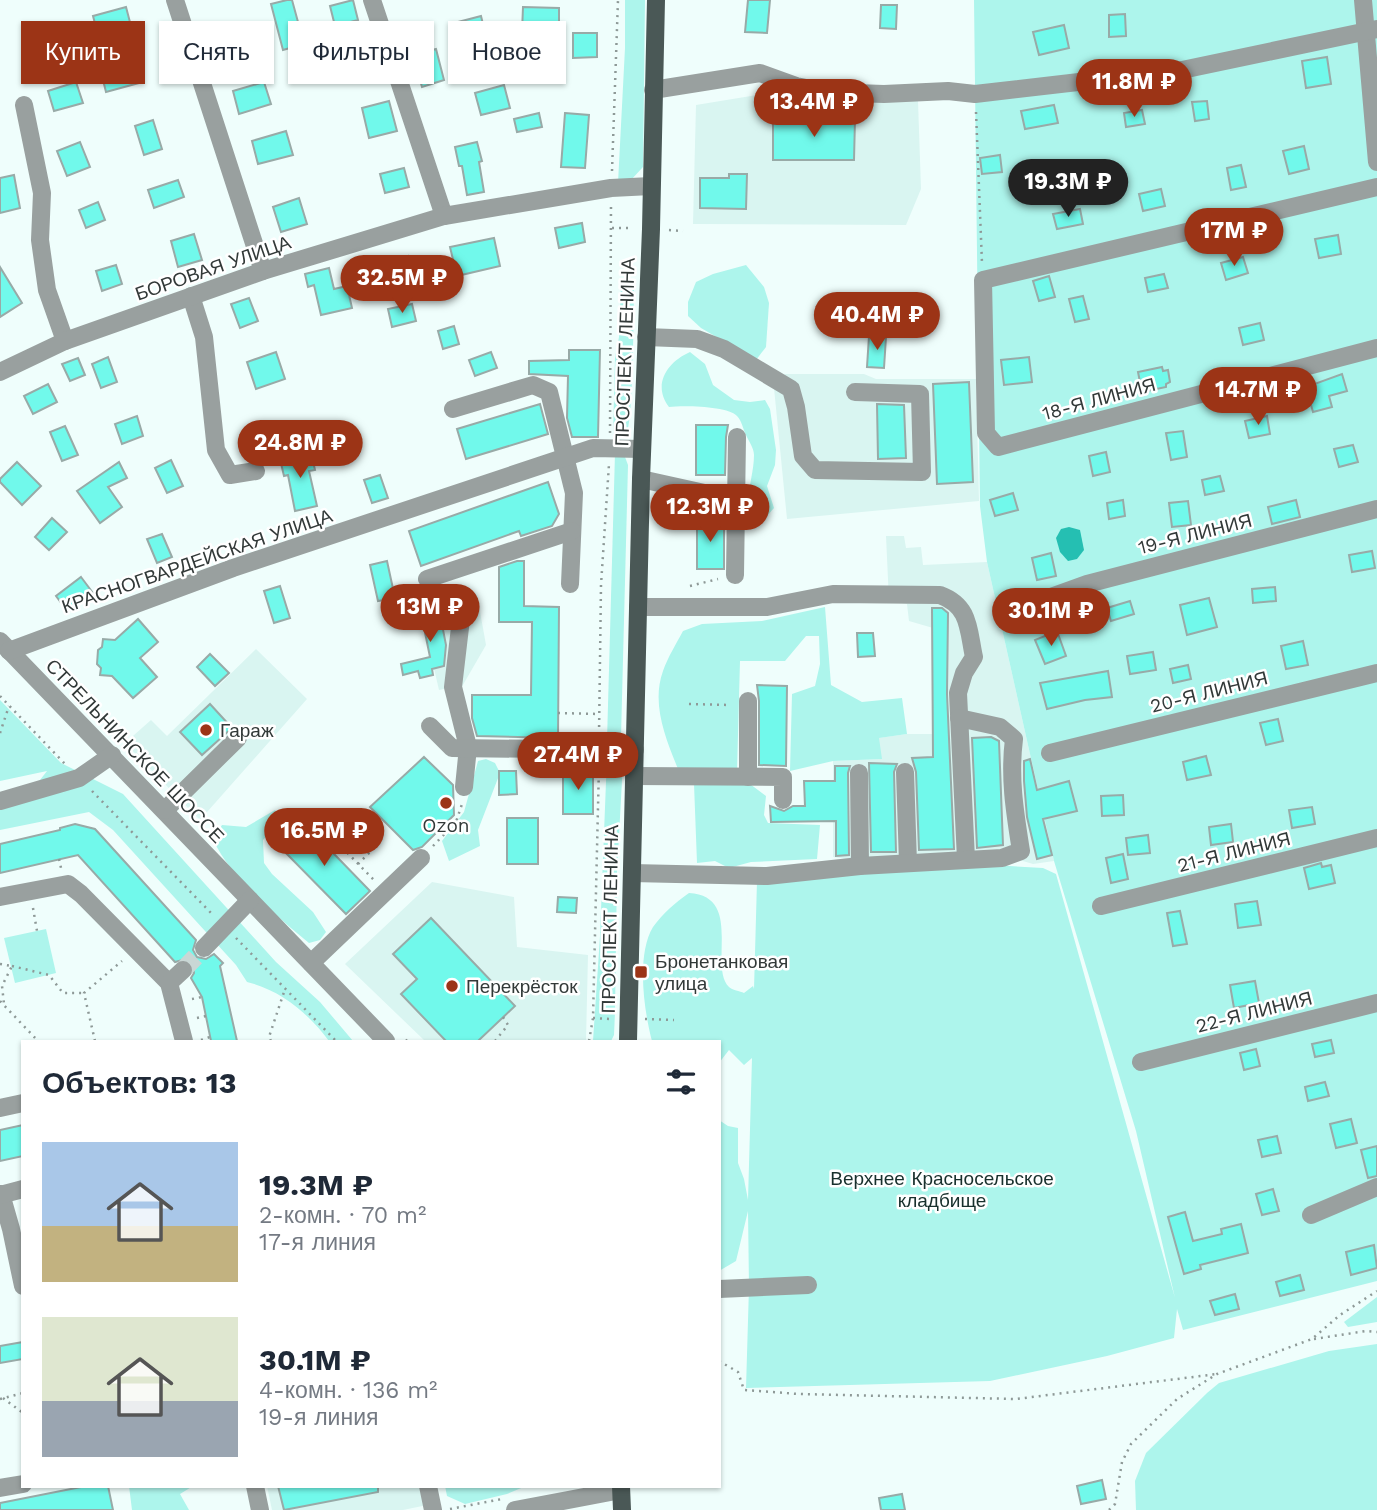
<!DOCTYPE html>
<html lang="ru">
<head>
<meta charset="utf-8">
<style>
  body { margin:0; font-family:"Work Sans",sans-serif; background:#f6f6f7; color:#1f2937; height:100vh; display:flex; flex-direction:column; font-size:26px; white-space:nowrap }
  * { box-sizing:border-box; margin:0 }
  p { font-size:23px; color:#747a83 }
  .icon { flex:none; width:38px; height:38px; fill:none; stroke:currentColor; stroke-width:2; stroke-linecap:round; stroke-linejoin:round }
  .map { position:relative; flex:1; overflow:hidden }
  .sheet { position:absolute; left:21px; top:1040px; width:700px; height:448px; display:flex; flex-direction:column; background:#fff; border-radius:0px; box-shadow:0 2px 5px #0004 }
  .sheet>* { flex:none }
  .banner { position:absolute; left:21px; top:21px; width:700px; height:63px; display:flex; gap:14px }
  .price { position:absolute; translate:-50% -60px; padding:0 16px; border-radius:24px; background:#9c3416; color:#fff; font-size:23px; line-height:46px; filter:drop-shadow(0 2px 4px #0008) }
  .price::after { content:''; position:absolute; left:50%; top:42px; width:21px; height:16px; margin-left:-10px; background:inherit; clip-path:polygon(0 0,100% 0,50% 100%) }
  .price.current { background:#222; color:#fff }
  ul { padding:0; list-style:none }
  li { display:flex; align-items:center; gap:21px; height:175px; padding:0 21px }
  li span { display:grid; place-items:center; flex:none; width:196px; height:140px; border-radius:0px; color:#555 }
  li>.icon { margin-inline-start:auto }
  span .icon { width:84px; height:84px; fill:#fffc; stroke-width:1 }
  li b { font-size:30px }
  h2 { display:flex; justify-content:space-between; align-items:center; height:84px; padding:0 21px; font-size:30px }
  .pill { padding:0 24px; border-radius:0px; background:#fff; box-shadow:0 2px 5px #0004; font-size:24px; line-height:63px }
  .pill.current { background:#9c3416; color:#fff }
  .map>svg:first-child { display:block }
  .built { fill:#d9f5f1 }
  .green { fill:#adf5ec }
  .water { fill:#25bfb2 }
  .building { fill:#71f9eb; stroke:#98aaa7; stroke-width:2 }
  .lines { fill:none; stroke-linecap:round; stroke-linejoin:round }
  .minor-tunnel { stroke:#c9d7d5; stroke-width:18; stroke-dasharray:18 9; stroke-linecap:butt }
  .path { stroke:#8e9997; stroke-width:2.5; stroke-dasharray:2 5; stroke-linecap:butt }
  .minor { stroke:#99a09f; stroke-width:18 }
  .major { stroke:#4a5856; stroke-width:18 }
  .poi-dot { fill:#9c3416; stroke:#fff; stroke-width:2.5 }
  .labels { text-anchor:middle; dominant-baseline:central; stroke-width:5; stroke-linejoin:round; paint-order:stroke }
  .street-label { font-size:19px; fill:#323938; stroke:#fff }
  .poi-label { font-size:19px; fill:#323938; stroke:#fff; text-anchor:start }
  .park-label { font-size:19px; fill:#18302d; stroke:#fff }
</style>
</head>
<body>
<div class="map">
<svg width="1377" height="1510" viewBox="0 0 1377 1510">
  <rect width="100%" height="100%" fill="#effefc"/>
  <!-- built -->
  <g class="built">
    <path d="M763,94L918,101L921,189L906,225L693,224L696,105Z"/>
    <path d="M785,374H864L876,379H976L979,501L787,519L774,388Z"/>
    <path d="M886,536H904L906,548L921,547L923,565L987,562L1054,861L1033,864L1003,855L868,862L833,857V761L881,759L878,738L907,734H932L933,628L909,621L907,604L889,601Z"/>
    <path d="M477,595L486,645L460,690L453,687L439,690L420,608Z"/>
    <path d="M256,649L307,699L200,820L125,743L151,720L167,736Z"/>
    <path d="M432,882L514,897L517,947L588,955L586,1041H425L345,964Z"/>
    <path d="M267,1486H433L437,1503L403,1510H272Z"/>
  </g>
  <!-- green -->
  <g class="green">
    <path d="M625,0H645L643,167L630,181L618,183L625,48Z"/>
    <path d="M974,0H1377V1281L1183,1330L1177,1309L1174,1338L1107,1356L990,1381L746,1388L749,1287L748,1211L736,1261L719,1271V1120L728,1126L738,1128V1163L744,1179L748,1200L752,1058L744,1065L729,1050L719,1063V1041H652C644,1011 636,955 653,927C663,913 675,903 689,893C744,896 708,967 729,987C732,990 740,991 744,993L753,986L754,989L757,881L974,864L1043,868L1056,874L1175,1298L1136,1131L1054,861L987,562L980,506Z"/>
    <path d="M746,265L764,287L769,303L766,347L756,360L701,328L688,316V302L696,282L713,274Z"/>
    <path d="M623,282H634C634,302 633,423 627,431C624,436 618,436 613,436L615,358L619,337L621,285Z"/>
    <path d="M690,352L705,364L713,385L734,400L750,402L765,400L770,409L776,450L775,465L767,486L774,508L767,516L750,513C745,495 754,475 754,455C754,448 749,442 746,435C743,429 742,421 737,416C729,406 683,405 669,407C652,385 667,362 690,352Z"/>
    <path d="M615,453L625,457L628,465L621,737L617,742L607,741Z"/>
    <path d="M825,607L831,685L862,702L902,698L907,734L879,738L882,759L833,761L790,771L792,694L815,686L820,664L819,636H806L785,661H740L737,771L678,769C666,739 651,704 663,671C668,657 676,644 683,631L702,624L762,621Z"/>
    <path d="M0,700L61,763L123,794L276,962L320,1002L353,1041H329C309,1014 281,990 247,982L236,965L113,830L89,812L0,830V805L40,780L47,771L0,781Z"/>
    <path d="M607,756L622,758L623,762L617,872L615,1012L614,1035L611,1041H593L600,936Z"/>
    <path d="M486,759L495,763L500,773L478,830L480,846L449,861L442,841L464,812L478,761Z"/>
    <path d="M694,784H750L766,796L764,815L768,823L820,825L817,859L751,862L729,868L715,861L697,863Z"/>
    <path d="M275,810L280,816L275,826L263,840L264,863L272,874L313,912L326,932L320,940L309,943C277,916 230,878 213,839L222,825L246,827Z"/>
    <path d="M46,929L56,973L15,983L4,938Z"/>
    <path d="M1377,1297V1322L1348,1327L1344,1322Z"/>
    <path d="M1377,1344V1510H1136L1135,1481L1146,1453L1207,1393L1219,1383L1329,1351Z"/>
    <path d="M129,1486H193L180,1494L189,1510H132Z"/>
    <path d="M445,1486H526L507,1494L465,1504L447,1496Z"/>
  </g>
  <!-- water -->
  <path class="water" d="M1069,527L1080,530L1084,550L1077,559L1068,561L1060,552L1056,538L1061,529Z"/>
  <!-- building -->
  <g class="building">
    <path d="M287,0H292L304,44L283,50L271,4Z"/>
    <path d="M353,0L358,20L335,26L330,6Z"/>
    <path d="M748,0H770L767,33L745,32Z"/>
    <path d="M881,5H897L896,29L880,28Z"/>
    <path d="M126,7L131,26L98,35L93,16Z"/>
    <path d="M523,7L559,8V33L522,32Z"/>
    <path d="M1125,14L1126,36L1109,37V15Z"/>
    <path d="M481,16L489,49L466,54L458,22Z"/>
    <path d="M1064,25L1069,48L1039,55L1033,32Z"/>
    <path d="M245,28L253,59L222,67L214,36Z"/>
    <path d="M573,33H597V57L573,58Z"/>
    <path d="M369,48L377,74L353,81L346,57L352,56L351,53Z"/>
    <path d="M436,49L444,80L422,87L413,55Z"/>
    <path d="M1327,57L1331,84L1306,88L1302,61Z"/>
    <path d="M134,63L139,83L106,92L101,72Z"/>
    <path d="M76,82L83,103L54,111L48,91Z"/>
    <path d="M264,82L271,104L239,114L233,91Z"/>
    <path d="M504,85L510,108L481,115L475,93Z"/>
    <path d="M389,101L397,131L369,138L362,108Z"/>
    <path d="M1207,101L1209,119L1195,121L1192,102Z"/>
    <path d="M1054,105L1058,123L1025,129L1021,111Z"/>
    <path d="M1142,110L1145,124L1126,127L1124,113Z"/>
    <path d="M539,113L542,127L517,132L514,119Z"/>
    <path d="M565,113L589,115L585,168L561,167Z"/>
    <path d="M773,119H855L854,160H773Z"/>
    <path d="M153,120L162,149L144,155L135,126Z"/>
    <path d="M286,131L293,155L258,164L252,141Z"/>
    <path d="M80,142L90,167L67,176L57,151Z"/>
    <path d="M477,142L482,161L479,162L484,192L467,195L462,166H459L455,147Z"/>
    <path d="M1304,146L1309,169L1289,174L1283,151Z"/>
    <path d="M1000,155L1002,172L982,174L980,158Z"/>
    <path d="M1241,165L1246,187L1231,190L1227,168Z"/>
    <path d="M404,168L409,187L385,193L380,174Z"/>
    <path d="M729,174H747L746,209L700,208V178H729Z"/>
    <path d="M14,175L20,208L0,213V178Z"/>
    <path d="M178,180L184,197L154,208L148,190Z"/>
    <path d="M1161,189L1165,206L1143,211L1139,194Z"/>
    <path d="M299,198L307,224L281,232L273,207Z"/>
    <path d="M98,202L105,220L86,228L79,210Z"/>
    <path d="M1080,209L1083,224L1057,229L1053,214Z"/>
    <path d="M582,223L585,242L559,248L555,228Z"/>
    <path d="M194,234L202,260L178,267L171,241Z"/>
    <path d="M1338,235L1341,254L1319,258L1315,239Z"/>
    <path d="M494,238L500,266L457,276L450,247Z"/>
    <path d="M408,256L412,278L378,285L374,263Z"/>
    <path d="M1243,257L1248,273L1226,280L1221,263Z"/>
    <path d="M116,265L122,284L102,291L96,271Z"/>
    <path d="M0,267L22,303L0,317Z"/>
    <path d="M329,268L334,289L347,286L352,308L321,315L314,285L308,287L305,274Z"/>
    <path d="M1164,274L1168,288L1148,292L1145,278Z"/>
    <path d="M1049,276L1055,297L1039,301L1033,281Z"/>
    <path d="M1083,296L1089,319L1075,322L1069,299Z"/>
    <path d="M249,298L258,321L240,328L231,304Z"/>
    <path d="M412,304L416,321L392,327L388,309Z"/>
    <path d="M1260,323L1264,340L1243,345L1239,328Z"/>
    <path d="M454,326L459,344L443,349L438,331Z"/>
    <path d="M869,336L886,337L884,368L867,367Z"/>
    <path d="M569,350H600L598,437H572L567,418L568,376L529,374V361L569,360Z"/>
    <path d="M276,352L285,379L256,389L247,362Z"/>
    <path d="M491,352L497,368L475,376L469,360Z"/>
    <path d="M108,357L117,382L101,388L92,364Z"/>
    <path d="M1029,357L1032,382L1004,385L1001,360Z"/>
    <path d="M78,358L85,375L70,381L62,364Z"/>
    <path d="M1162,367L1163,371L1168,370L1170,382L1166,384V387L1142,392L1138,372Z"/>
    <path d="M1342,374L1347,391L1329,396L1332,407L1313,412L1306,387Z"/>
    <path d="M969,382L973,482L937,484L933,384Z"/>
    <path d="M48,384L57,402L33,414L24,396Z"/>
    <path d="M540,404L548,434L466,459L457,429Z"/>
    <path d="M877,404L904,405L906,458L878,459Z"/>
    <path d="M137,416L143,436L122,444L115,424Z"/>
    <path d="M1267,416L1270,434L1249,438L1245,421Z"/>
    <path d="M696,425H728L726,437L725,475H696Z"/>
    <path d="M65,426L78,455L62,461L50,432Z"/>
    <path d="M1183,431L1187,457L1171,460L1166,433Z"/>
    <path d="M1353,445L1358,462L1339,467L1334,449Z"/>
    <path d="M1106,452L1110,472L1093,476L1089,456Z"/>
    <path d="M311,453L315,470L309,471L317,506L295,511L288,475L284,476L280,459Z"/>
    <path d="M171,460L183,486L167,493L155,468Z"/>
    <path d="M17,462L41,486L22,505L0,482V479Z"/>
    <path d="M119,462L127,478L108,487L122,507L100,523L77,491Z"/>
    <path d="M380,475L388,498L372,503L364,480Z"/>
    <path d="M1220,476L1224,491L1205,495L1202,480Z"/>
    <path d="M548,482L559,514L552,526L521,536L519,531L421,566L409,531Z"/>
    <path d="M1013,493L1018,510L995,516L990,500Z"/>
    <path d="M1123,500L1125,516L1109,519L1107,503Z"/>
    <path d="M1296,500L1300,517L1272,524L1268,507Z"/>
    <path d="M1188,501L1191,525L1172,527L1169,503Z"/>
    <path d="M52,518L67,532L49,550L35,537Z"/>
    <rect x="697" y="519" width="27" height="50"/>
    <path d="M162,534L172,557L157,563L147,539Z"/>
    <path d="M1372,551L1375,568L1352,572L1349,555Z"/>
    <path d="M1051,553L1056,576L1037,580L1032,558Z"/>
    <path d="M387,561L395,598L378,601L370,565Z"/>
    <path d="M517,561H524V606L559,607L558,738L477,736L472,718V695H531L532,622H499V567Z"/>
    <path d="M81,577L93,593L68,612L56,596Z"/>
    <path d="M280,586L290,618L274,623L264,591Z"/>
    <path d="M1275,587L1276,601L1253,603L1252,589Z"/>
    <path d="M1209,598L1217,627L1187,635L1180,605Z"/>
    <path d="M1130,601L1134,614L1111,621L1107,608Z"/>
    <path d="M438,604L446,645L444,666L432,669L433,675L420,678L418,671L403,675L401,664L430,657L420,608Z"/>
    <path d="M932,608H942L948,613L947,694L954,849L919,850L916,772L912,758L933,757Z"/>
    <path d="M138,619L158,642L140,658L157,677L133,698L112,676L100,675L101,668L97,664L98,650L102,647L103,639L115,640Z"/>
    <path d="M1057,631L1066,656L1045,664L1035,640Z"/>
    <path d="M857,633H873L875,656L858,657Z"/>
    <path d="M1303,641L1308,665L1286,669L1281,646Z"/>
    <path d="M1153,652L1156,670L1130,674L1127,656Z"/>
    <path d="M210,654L229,673L215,686L197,667Z"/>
    <path d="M1188,665L1191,679L1173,683L1170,669Z"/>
    <path d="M1108,671L1112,697L1085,700L1047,709L1040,683Z"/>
    <path d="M757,685L787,686L786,766L759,765V701Z"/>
    <path d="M210,704L232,728L202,755L180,732Z"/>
    <path d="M1278,719L1283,741L1266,745L1260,723Z"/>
    <path d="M991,737L999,741L1003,845L977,848L972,738Z"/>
    <path d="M1206,756L1211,775L1187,780L1183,762Z"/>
    <path d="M424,757L453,785L454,815L422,847L413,850L370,807Z"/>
    <path d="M1030,759L1037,790L1069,781L1077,811L1043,819L1052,855L1037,859L1027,817L1024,781V761Z"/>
    <path d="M869,763L897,764L894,772L896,852H871Z"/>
    <path d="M835,766H850L848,773L849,855L836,856V821L771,822L770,806L784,811L793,806H805L804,781H835Z"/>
    <rect x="563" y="770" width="30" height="44"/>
    <path d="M499,771H516L517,794L499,795Z"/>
    <path d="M1123,795L1124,815L1102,816L1101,796Z"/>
    <path d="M1312,807L1315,824L1292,828L1289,810Z"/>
    <rect x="507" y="818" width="31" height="46"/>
    <path d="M302,821L370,891L346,914L278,845Z"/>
    <path d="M75,824L95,829L196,940L193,950L197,957L206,959L214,954L223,963L220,966L237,1041H211L202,997L191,978L194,973L192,963L186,959L175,962L78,855L0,873V844L60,830V828Z"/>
    <path d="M1231,824L1233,842L1211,845L1209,827Z"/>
    <path d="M1148,835L1150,853L1128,855L1126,838Z"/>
    <path d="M1123,854L1128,879L1111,883L1106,858Z"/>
    <path d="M1321,863L1322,867L1331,865L1335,883L1309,889L1304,868Z"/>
    <path d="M558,897L577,898L576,913L557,912Z"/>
    <path d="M1257,901L1261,925L1238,928L1235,904Z"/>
    <path d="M1180,911L1187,944L1173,946L1167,913Z"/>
    <path d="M431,918L515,1006L478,1041H446L401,994L417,979L393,954Z"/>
    <path d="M1255,981L1259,1003L1234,1008L1230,985Z"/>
    <path d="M1331,1040L1334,1053L1315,1057L1312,1044Z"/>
    <path d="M1256,1049L1260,1066L1244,1070L1240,1053Z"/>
    <path d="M1325,1082L1329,1096L1308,1101L1305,1087Z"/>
    <path d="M1351,1119L1357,1143L1336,1148L1330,1124Z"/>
    <path d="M23,1125V1156L0,1161V1130Z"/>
    <path d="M1277,1136L1281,1153L1262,1157L1258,1140Z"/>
    <path d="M1377,1146V1176L1368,1178L1361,1150Z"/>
    <path d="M1273,1189L1279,1211L1262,1215L1256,1194Z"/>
    <path d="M1185,1212L1193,1241L1222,1234L1221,1229L1241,1224L1248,1253L1200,1265L1201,1269L1184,1274L1168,1217Z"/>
    <path d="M1374,1245L1377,1268L1351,1275L1346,1252Z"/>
    <path d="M1300,1275L1304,1290L1280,1296L1276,1282Z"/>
    <path d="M1235,1294L1239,1309L1215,1315L1210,1301Z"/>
    <path d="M23,1342V1359L0,1363V1346Z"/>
    <path d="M1102,1480L1106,1499L1081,1504L1077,1486Z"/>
    <path d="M86,1486H108L113,1510H0V1503Z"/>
    <path d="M278,1486H378V1492L284,1510Z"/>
    <path d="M902,1494L905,1510H881L879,1498Z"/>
  </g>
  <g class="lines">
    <!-- minor-tunnel -->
    <path class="minor-tunnel" d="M183,970L204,948"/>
    <!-- path -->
    <g class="path">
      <path d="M976,112L982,263"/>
      <path d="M612,171L618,0"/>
      <path d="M612,228H633"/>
      <path d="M669,230L683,231"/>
      <path d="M610,433L611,205"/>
      <path d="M690,586L718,579"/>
      <path d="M0,696L65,764"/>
      <path d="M689,704L731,705"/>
      <path d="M558,713L599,714"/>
      <path d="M0,733L9,706"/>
      <path d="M599,734L601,585L609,464"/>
      <path d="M92,791L212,914"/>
      <path d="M357,831L339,826L330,835L374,880"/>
      <path d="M433,846L456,822L462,804"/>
      <path d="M59,859L61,868"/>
      <path d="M358,864L374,848"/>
      <path d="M33,908L37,931"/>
      <path d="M236,938L336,1041"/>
      <path d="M0,964L12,966L2,986L4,1004"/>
      <path d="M12,966L49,975L63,993H83"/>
      <path d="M192,999L202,997"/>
      <path d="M0,1001L38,1041"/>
      <path d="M197,1018L206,1016"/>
      <path d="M593,1018L611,1019"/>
      <path d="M645,1019L674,1020"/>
      <path d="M201,1040L210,1037"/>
      <path d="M95,1041L84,993L122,961"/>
      <path d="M271,1041L269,1037L285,989"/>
      <path d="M406,1041L408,1039L409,1041"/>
      <path d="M495,1041L508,1025L503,1017"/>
      <path d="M589,1041L593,1018L599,765"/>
      <path d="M1314,1339L1366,1331L1377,1332"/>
      <path d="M719,1361L738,1372L744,1390L799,1394L1016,1399L1217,1374"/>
      <path d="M3,1398L23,1413"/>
      <path d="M0,1399L23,1393"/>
      <path d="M450,1509L502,1499"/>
      <path d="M1109,1510L1115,1504L1122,1462L1131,1444L1177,1399L1217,1374L1312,1339L1340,1315L1377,1291"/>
    </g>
    <!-- minor -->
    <g class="minor">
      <path d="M175,0L263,271"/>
      <path d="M372,0L444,216"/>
      <path d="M1363,0L1377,162"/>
      <path d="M653,90L760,73L796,86L826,92L884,94L948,91L975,94L1182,70L1377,29"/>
      <path d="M24,105L42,193L40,240L47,290L65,341"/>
      <path d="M1377,187L983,280L986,433L998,447L1377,348"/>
      <path d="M191,296L204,337L216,450L230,475L256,471"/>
      <path d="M646,337L697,339L724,349L791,389L796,407L803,456L815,470L922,472L920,394L855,392"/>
      <path d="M0,372L65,341L263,271L444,216L611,188L651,186"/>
      <path d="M453,409L533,385L549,392L574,493L570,584"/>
      <path d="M641,479L736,500"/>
      <path d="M735,575L737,437"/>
      <path d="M427,579L572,531"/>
      <path d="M1026,606L1087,584L1377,509"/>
      <path d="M638,607H767L833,594L940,595C970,606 968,629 974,657L964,673L958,693L966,859"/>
      <path d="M461,619L453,687L468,747L464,787"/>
      <path d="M0,641L386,1041"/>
      <path d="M9,651L233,568L593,448L642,449"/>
      <path d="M430,726L452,748L635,750"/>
      <path d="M1050,753L1377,673"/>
      <path d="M905,772L908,863"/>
      <path d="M859,773L860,866"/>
      <path d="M634,776L783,777V800"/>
      <path d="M748,777V701"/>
      <path d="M0,801L79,778L112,755"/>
      <path d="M165,810L238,738"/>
      <path d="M632,873L767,876L860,866L1002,858L1021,851C1015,813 1009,778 1014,739L1000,727L959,718"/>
      <path d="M0,897L68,884L81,894L169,983L184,1041"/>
      <path d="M1101,906L1377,838"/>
      <path d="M204,948L250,900"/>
      <path d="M311,963L421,858"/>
      <path d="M169,983L183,970"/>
      <path d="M1141,1062L1377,1003"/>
      <path d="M0,1108L23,1103"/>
      <path d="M1,1194L11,1229L23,1286"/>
      <path d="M0,1195L23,1189"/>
      <path d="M1311,1215L1377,1187"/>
      <path d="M719,1289L808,1285"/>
      <path d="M255,1486L260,1510"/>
      <path d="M428,1486L433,1510"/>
      <path d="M0,1488L23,1484"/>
      <path d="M515,1510L621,1490"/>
    </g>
    <!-- major -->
    <g class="major">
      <path d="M628,1041L641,479L651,229L656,0"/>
      <path d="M621,1486L622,1510"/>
    </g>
  </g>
  <!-- markers -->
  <g class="poi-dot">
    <circle cx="206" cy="730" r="7"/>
    <circle cx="446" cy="803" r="7"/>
    <rect x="634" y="965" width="14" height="14" rx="3.5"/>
    <circle cx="452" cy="986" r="7"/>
  </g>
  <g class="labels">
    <!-- street labels -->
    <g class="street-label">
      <text transform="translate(213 268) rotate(-19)">БОРОВАЯ УЛИЦА</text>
      <text transform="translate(625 352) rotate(-88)">ПРОСПЕКТ ЛЕНИНА</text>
      <text transform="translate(1099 399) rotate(-15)">18-Я ЛИНИЯ</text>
      <text transform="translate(1195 534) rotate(-14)">19-Я ЛИНИЯ</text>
      <text transform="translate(197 561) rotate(-19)">КРАСНОГВАРДЕЙСКАЯ УЛИЦА</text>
      <text transform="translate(1209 692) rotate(-14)">20-Я ЛИНИЯ</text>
      <text transform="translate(135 751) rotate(46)">СТРЕЛЬНИНСКОЕ ШОССЕ</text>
      <text transform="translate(1234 852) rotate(-14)">21-Я ЛИНИЯ</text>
      <text transform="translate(610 919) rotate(-89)">ПРОСПЕКТ ЛЕНИНА</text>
      <text transform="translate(1254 1012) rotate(-14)">22-Я ЛИНИЯ</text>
    </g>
    <!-- poi labels -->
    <g class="poi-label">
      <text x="220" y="730">Гараж</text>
      <text x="446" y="825" text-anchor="middle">Ozon</text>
      <text x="655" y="961">Бронетанковая<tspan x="655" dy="22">улица</tspan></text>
      <text x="466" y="986">Перекрёсток</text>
    </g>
    <!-- park labels -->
    <g class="park-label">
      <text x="942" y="1178">Верхнее Красносельское<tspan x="942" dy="22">кладбище</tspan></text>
    </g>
  </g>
</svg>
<b class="price" style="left:1134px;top:119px">11.8M ₽</b>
<b class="price" style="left:814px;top:139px">13.4M ₽</b>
<b class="price current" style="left:1068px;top:219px">19.3M ₽</b>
<b class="price" style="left:1234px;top:268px">17M ₽</b>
<b class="price" style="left:402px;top:315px">32.5M ₽</b>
<b class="price" style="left:877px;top:352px">40.4M ₽</b>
<b class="price" style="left:1258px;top:427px">14.7M ₽</b>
<b class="price" style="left:300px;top:480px">24.8M ₽</b>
<b class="price" style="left:710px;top:544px">12.3M ₽</b>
<b class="price" style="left:430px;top:644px">13M ₽</b>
<b class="price" style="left:1051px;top:648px">30.1M ₽</b>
<b class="price" style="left:578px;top:792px">27.4M ₽</b>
<b class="price" style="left:324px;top:868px">16.5M ₽</b>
<div class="banner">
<a class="pill current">Купить</a>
<a class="pill">Снять</a>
<a class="pill">Фильтры</a>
<a class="pill">Новое</a>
</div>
<section class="sheet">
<h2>Объектов: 13<svg class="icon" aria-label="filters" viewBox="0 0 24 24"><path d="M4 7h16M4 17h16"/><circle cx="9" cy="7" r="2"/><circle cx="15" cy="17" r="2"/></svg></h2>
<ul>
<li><span style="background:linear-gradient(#a9c7e8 60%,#c2b280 0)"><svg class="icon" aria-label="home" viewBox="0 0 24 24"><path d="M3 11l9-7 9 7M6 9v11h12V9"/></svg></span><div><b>19.3M ₽</b><p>2-комн. · 70 m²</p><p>17-я линия</p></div></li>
<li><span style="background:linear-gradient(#dfe7d0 60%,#9aa5b1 0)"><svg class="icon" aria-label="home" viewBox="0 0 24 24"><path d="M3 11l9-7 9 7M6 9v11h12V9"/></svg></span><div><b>30.1M ₽</b><p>4-комн. · 136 m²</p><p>19-я линия</p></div></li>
</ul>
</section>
</div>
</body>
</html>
